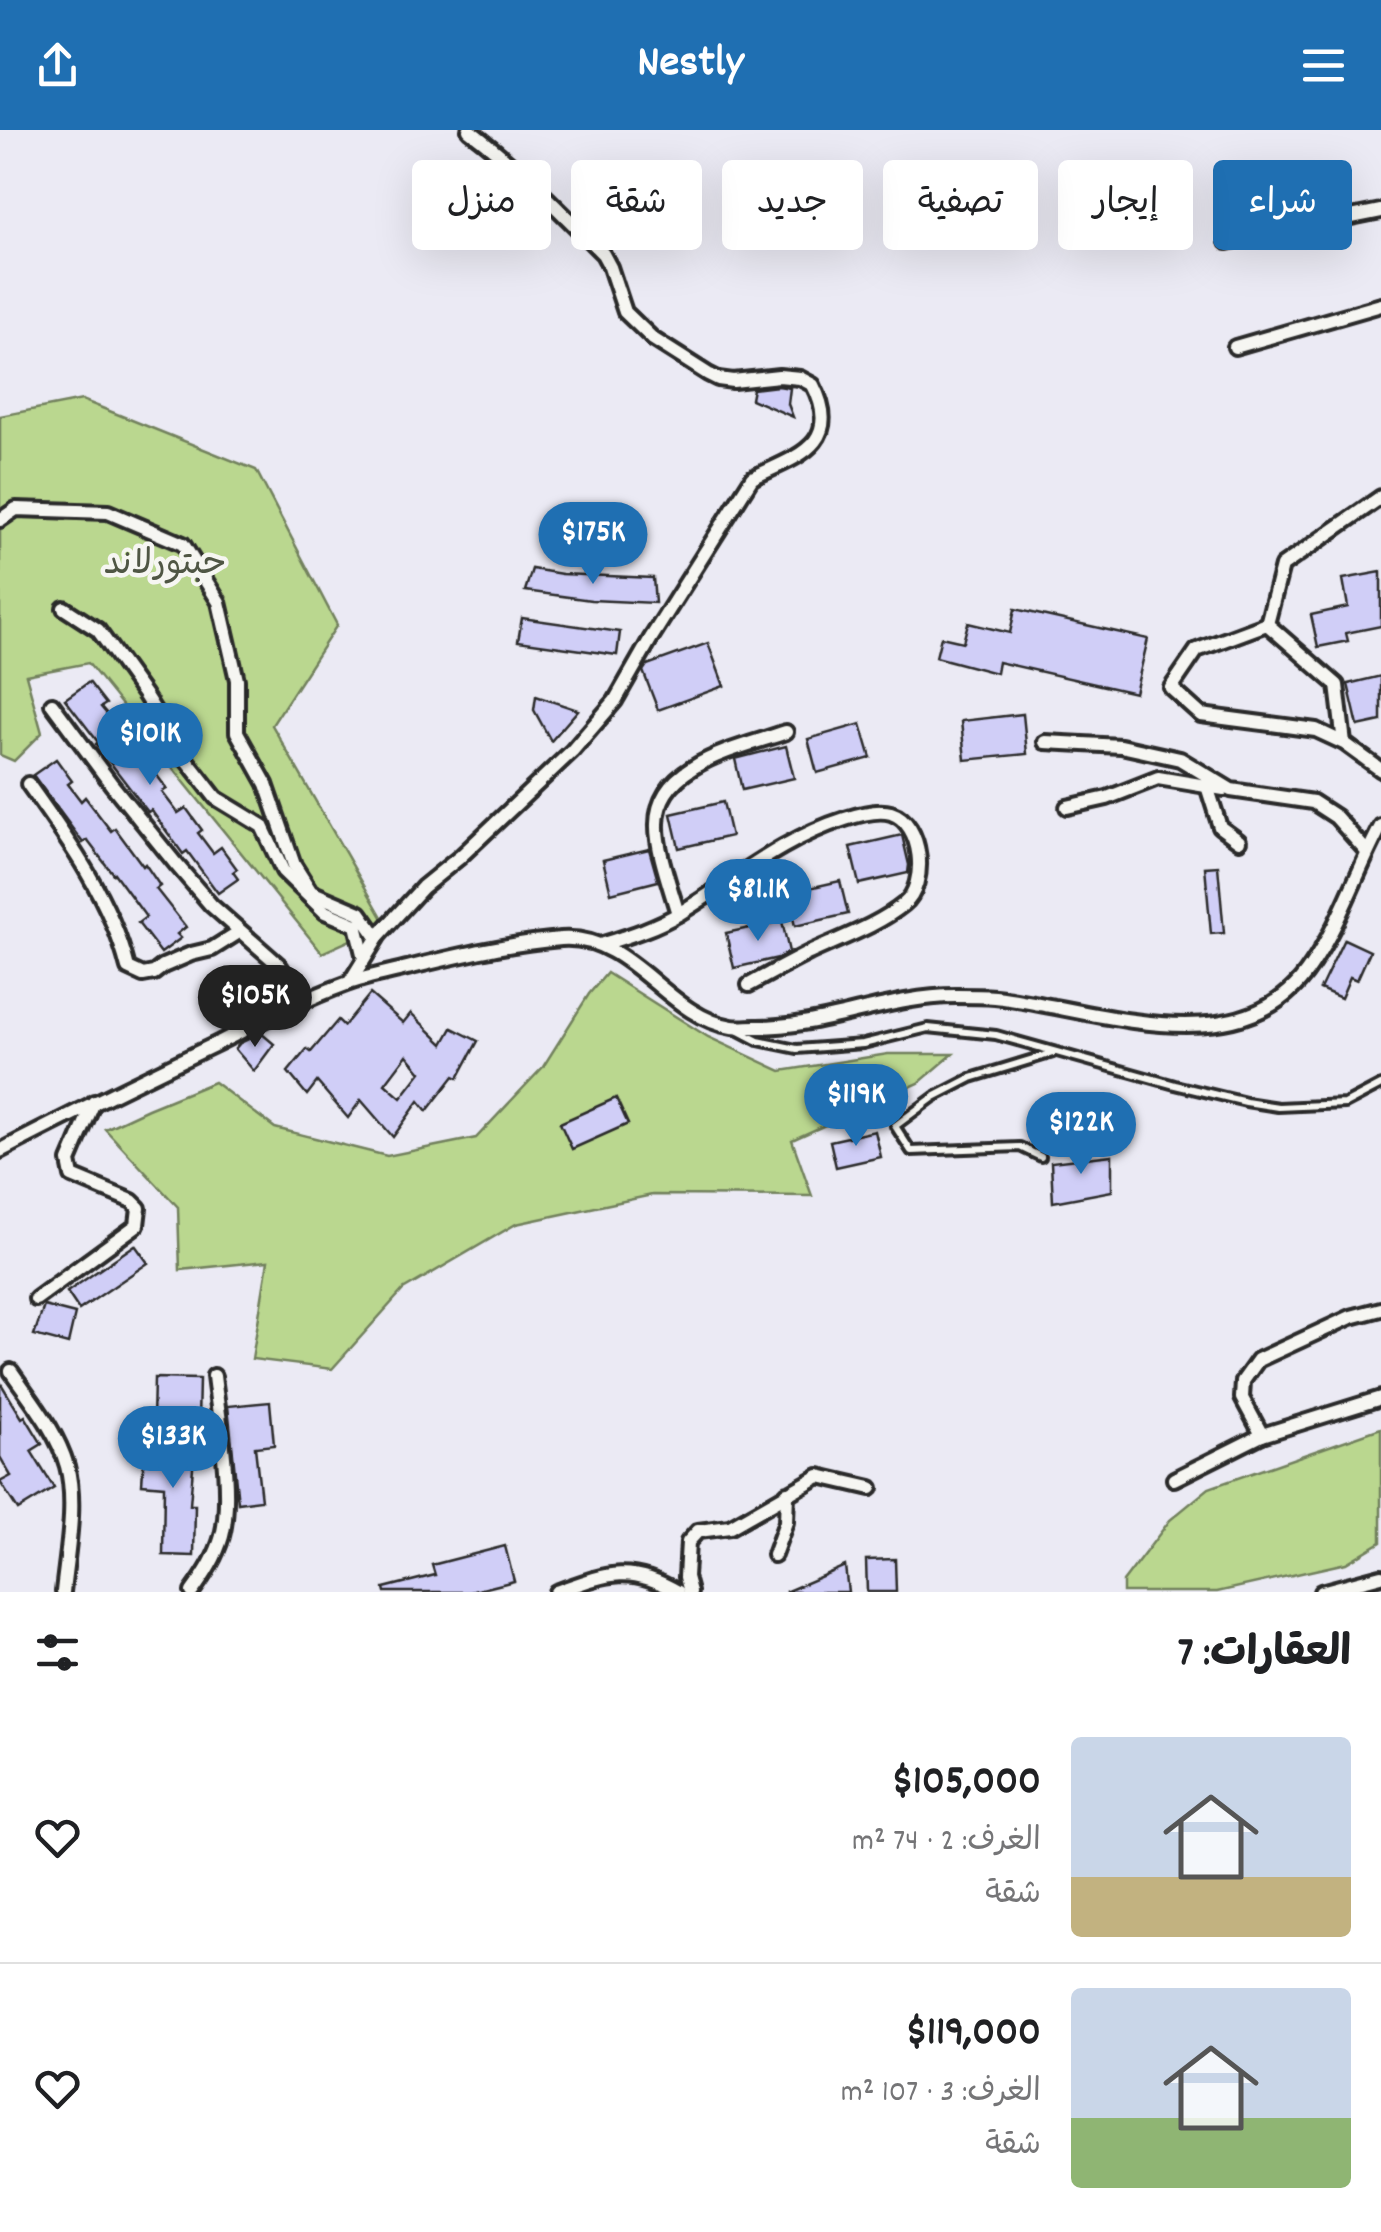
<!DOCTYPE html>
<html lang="ar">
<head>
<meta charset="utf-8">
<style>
  body { margin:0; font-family:Dekko,"Playpen Sans Arabic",sans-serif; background:#f6f6f6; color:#202124; direction:rtl; height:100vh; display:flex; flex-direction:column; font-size:38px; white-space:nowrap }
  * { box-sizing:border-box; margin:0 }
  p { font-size:32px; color:#757577 }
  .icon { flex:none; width:55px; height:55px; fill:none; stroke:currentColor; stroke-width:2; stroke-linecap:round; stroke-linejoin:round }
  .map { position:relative; height:1462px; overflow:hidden; direction:ltr }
  .details { display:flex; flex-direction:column; background:#fff; flex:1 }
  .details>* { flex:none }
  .guide { position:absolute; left:30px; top:30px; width:1322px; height:90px; direction:rtl; display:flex; gap:20px }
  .price { position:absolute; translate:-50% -85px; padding:0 22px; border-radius:35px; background:#1f6fb2; color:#fff; font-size:32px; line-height:65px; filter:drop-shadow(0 2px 5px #0008) }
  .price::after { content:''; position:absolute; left:50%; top:60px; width:30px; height:22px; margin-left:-15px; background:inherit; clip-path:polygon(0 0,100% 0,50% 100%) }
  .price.selected { background:#222; color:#fff }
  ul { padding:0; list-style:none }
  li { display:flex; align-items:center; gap:30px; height:250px; padding:0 30px }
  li+li { border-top:2px solid #e0e0e0 }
  li span { display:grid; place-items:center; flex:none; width:280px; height:200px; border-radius:10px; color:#555 }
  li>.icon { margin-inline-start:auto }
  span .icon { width:120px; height:120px; fill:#fffc; stroke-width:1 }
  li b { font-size:42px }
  h2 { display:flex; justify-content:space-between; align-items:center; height:120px; padding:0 30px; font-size:42px }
  .chip { padding:0 35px; border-radius:10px; background:#fff; box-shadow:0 10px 40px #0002; font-size:35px; line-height:90px }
  .chip.selected { background:#1f6fb2; color:#fff }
  header { display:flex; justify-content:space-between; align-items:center; height:130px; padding:0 30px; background:#1f6fb2; color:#fff; font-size:45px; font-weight:800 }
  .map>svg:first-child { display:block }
  .green { fill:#bad78f; stroke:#72815d; stroke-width:2.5 }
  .building { fill:#d0cef7; stroke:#2b2b2b; stroke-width:2.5; fill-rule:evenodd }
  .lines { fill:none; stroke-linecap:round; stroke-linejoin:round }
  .service-casing { stroke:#2b2b2b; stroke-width:14 }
  .minor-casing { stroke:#2b2b2b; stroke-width:20 }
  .service { stroke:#f6f6f2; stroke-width:6 }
  .minor { stroke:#f6f6f2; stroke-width:12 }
  .labels { text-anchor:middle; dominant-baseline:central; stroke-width:9; stroke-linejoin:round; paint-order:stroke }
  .park-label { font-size:35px; fill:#4f5644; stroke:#f6f6f2 }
</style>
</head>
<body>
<header><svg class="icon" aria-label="menu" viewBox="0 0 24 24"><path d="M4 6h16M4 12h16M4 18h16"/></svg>Nestly<svg class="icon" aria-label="share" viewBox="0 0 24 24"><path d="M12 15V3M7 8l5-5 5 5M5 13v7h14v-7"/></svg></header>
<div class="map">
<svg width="1381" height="1462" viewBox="0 0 1381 1462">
  <rect width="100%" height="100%" fill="#ebeaf4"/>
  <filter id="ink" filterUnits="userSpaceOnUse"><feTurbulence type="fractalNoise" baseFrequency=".01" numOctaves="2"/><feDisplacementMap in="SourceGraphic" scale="20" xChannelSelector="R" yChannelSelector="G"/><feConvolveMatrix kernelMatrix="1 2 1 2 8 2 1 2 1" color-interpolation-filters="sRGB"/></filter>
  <g filter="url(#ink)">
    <!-- green -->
    <g class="green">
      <path d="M82,270L256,340L337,495L272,595L386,794L322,823L88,533L26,545L42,603L14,631L0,625V286Z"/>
      <path d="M607,843L708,907L781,941L888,924H953L919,953L792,1010L812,1066L652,1065L516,1094L403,1160L332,1239L252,1229L268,1131L180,1140L178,1077L105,999L148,979L214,952L275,998L387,1026L476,1008L543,937L589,864Z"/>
      <path d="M1381,1298V1412L1346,1433L1217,1462H1123V1452L1170,1390L1209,1358Z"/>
    </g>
    <!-- building -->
    <g class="building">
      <path d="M778,256L790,258L788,274L793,287L751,269L753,259Z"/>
      <path d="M532,439L562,444L653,448L655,473L591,470L525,461Z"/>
      <path d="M1381,442V496L1346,503L1348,511L1318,517L1311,485L1348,477L1343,449Z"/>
      <path d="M1015,479L1148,509L1135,563L998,532L996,543L936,527L941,507L963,512L968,493L1010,503Z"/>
      <path d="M522,488L620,502L617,525L518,511Z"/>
      <path d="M708,513L724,556L658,580L643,541L647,535Z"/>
      <path d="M1381,546V591L1358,596L1348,554Z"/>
      <path d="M89,552L106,574L101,577L136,618L131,621L145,640L150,636L167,659L162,662L178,683L186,678L202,700L198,703L213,723L221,717L237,739L233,742L238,749L218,763L187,721L183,724L151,680L148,682L96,614L98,612L65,569Z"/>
      <path d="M536,566L578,580L551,611L534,580Z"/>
      <path d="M1023,584L1027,624L965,630L961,591Z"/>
      <path d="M861,594L871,628L817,643L808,609Z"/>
      <path d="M786,616L794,648L742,660L735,629Z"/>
      <path d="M56,629L72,651L68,654L81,671L85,667L111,701L115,698L143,736L145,734L160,756L156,759L186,797L177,804L181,808L161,823L138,793L146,787L114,743L113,744L87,710L83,713L33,645Z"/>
      <path d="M723,672L731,706L679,718L671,684Z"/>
      <path d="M902,705L909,735L908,743L859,754L850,717Z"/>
      <path d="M649,719L658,751L611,763L603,730Z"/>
      <path d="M1218,736L1224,803L1211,804L1205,737Z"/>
      <path d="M840,751L848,784L795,796L787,763Z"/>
      <path d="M782,791L789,822L778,828L734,838L726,803Z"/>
      <path d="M1344,809L1370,821L1357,850L1350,847L1341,868L1320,859Z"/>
      <path d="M370,864L403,893L411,883L443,914L452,898L478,911L458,948L454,946L427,981L419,971L393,1007L361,970L348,988L317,952L307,965L288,942L307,919L311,922L338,890L344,896ZM407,925L421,942L401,968L385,954Z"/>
      <path d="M261,903L274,914L254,941L235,919L240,913Z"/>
      <path d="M616,968L628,994L572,1019L560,993Z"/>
      <path d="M875,1001L881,1027L836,1037L830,1011Z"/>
      <path d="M1112,1025V1061L1053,1072L1051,1032Z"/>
      <path d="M135,1115L148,1133L79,1180L67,1162Z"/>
      <path d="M44,1176L75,1184L68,1214L34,1205Z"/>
      <path d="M154,1248L199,1249L198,1292L153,1291Z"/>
      <path d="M0,1252L22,1288L25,1286L42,1314L31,1321L54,1358L18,1380L0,1352L11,1346L0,1327Z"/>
      <path d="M270,1272L274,1315L255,1317L261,1370L238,1373L228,1276Z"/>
      <path d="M145,1309L195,1312L190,1375H195L194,1426L163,1425L164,1356L142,1354Z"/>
      <path d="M505,1416L514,1451L470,1462H385L384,1458L435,1445L432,1435Z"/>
      <path d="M895,1429L896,1462H867L866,1430Z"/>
      <path d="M845,1436L848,1462H785Z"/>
    </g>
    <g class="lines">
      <!-- service casing -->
      <g class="service-casing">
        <g id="service">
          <path d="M737,900L758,911L797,919L863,914L928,898L996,905L1175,955L1246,972L1278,977L1345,974L1381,955"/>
          <path d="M1041,1027L1020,1017L911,1021L895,996L934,967L971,948L1053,923"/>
        </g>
      </g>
      <!-- minor casing -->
      <g class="minor-casing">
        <g id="minor">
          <path d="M1227,112L1381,81"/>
          <path d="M1235,217L1381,175"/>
          <path d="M0,390L16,379L108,382L183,414L219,472L237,550V602L266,654L294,735L311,762L360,783L377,807"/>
          <path d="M64,478L98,500L144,564L181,623L216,668L262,696L283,741L325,782L356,795L364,828"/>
          <path d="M1267,494L1282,436L1381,367"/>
          <path d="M52,574L112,655L175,733L211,775L279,835L303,872"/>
          <path d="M1045,612L1121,616L1180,629L1231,660L1313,672L1336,687L1367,722"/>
          <path d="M1344,613L1337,555L1267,494L1197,520L1171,558L1201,585L1316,600L1344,613L1381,640"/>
          <path d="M28,654C69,711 111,770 128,838L143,845L154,843L163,836L191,824L212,819L239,802"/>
          <path d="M1207,656L1220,697L1239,711"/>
          <path d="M1067,677L1107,668L1158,648L1224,659"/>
          <path d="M678,784C671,759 656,719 657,694C657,633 741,618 786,602"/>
          <path d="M603,814C629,806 657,797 680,783C736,749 782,709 845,689C857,685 878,679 891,683C923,693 928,755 904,774C877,796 841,808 809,823C789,833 769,844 749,855"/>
          <path d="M350,852L379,805L423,757L460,727L572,621L615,571L651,508L752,348C795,327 844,315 813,255L800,248L779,246L733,251L718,249L708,244L653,209L625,182L610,137L603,124C560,81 518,37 469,0"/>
          <path d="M0,1021C72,983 145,948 218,913C260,892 302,870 346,854C366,847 387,843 407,838C457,826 510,813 561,809C633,804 665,886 732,897C739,898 748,897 755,897C824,898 887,866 956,866C969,866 982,866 995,867C1091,877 1244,940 1311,836C1340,793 1357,741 1381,696"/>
          <path d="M36,1169L137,1095L139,1078L132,1071L72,1046L69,1031L94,972"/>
          <path d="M11,1241C31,1270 57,1301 67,1336C77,1373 67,1424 63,1462"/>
          <path d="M1262,1305L1242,1268L1243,1251L1258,1230L1351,1187L1381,1179"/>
          <path d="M1174,1349L1262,1305L1381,1268"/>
          <path d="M774,1425L786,1392L787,1363"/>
          <path d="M192,1462C205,1444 216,1427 222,1406C233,1364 219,1290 214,1246"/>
          <path d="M556,1462C606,1444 629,1433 678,1462"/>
          <path d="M690,1462L686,1447L688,1412L698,1401L730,1397L819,1346L871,1358"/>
          <path d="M1321,1462L1381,1446"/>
        </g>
      </g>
      <!-- service -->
      <use href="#service" class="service"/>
      <!-- minor -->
      <use href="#minor" class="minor"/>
    </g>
  </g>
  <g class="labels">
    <!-- park labels -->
    <g class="park-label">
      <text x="165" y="436">حبتورلاند</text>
    </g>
  </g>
</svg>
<b class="price" style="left:593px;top:457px">$175K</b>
<b class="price" style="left:150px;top:658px">$101K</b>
<b class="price" style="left:758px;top:814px">$81.1K</b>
<b class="price selected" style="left:255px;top:920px">$105K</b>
<b class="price" style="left:856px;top:1019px">$119K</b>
<b class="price" style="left:1081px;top:1047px">$122K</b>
<b class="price" style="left:173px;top:1361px">$133K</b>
<div class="guide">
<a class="chip selected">شراء</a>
<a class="chip">إيجار</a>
<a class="chip">تصفية</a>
<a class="chip">جديد</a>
<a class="chip">شقة</a>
<a class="chip">منزل</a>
</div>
</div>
<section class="details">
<h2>العقارات: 7<svg class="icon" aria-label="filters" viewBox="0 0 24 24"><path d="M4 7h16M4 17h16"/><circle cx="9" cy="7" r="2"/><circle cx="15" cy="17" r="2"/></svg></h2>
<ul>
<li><span style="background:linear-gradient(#c9d6e8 70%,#c2b280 0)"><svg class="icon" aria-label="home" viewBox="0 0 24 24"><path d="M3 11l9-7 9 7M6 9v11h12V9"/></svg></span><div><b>$105,000</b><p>الغرف: 2 · 74 m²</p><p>شقة</p></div><svg class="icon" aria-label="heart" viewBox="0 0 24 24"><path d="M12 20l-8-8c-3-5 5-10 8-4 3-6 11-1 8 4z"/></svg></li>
<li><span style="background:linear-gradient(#c9d6e8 65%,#8fb573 0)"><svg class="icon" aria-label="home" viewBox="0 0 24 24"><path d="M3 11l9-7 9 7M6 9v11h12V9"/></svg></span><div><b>$119,000</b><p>الغرف: 3 · 107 m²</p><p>شقة</p></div><svg class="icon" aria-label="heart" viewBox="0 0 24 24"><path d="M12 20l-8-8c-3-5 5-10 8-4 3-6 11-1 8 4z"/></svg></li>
</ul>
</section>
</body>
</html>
